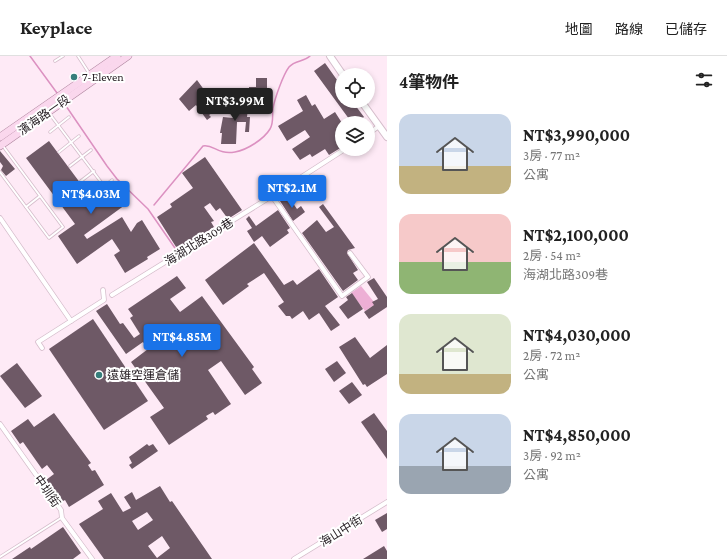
<!DOCTYPE html>
<html lang="zh-TW">
<head>
<meta charset="utf-8">
<style>
  body { margin:0; font-family:"Crimson Pro","Noto Sans TC",serif; background:#f2f2f2; color:#222; height:100vh; display:flex; flex-direction:column; font-size:15px; white-space:nowrap }
  * { box-sizing:border-box; margin:0 }
  p { font-size:13px; color:#767676 }
  .icon { flex:none; width:22px; height:22px; fill:none; stroke:currentColor; stroke-width:2; stroke-linecap:round; stroke-linejoin:round }
  .map { position:relative; flex:1; overflow:hidden }
  .drawer { display:flex; flex-direction:column; background:#fff; width:340px }
  .drawer>* { flex:none }
  .buttons { position:absolute; left:335px; top:12px; display:grid; gap:8px }
  .buttons a { display:grid; place-items:center; width:40px; height:40px; border-radius:50%; background:#fff; box-shadow:0 2px 6px #0003; font-size:20px }
  .price { position:absolute; translate:-50% -34px; padding:0 9px; border-radius:4px; background:#1a73e8; color:#fff; font-size:13px; line-height:26px; filter:drop-shadow(0 1px 2px #0008) }
  .price::after { content:''; position:absolute; left:50%; top:24px; width:12px; height:9px; margin-left:-6px; background:inherit; clip-path:polygon(0 0,100% 0,50% 100%) }
  .price.on { background:#222; color:#fff }
  ul { padding:0; list-style:none }
  li { display:flex; align-items:center; gap:12px; height:100px; padding:0 12px }
  li span { display:grid; place-items:center; flex:none; width:112px; height:80px; border-radius:12px; color:#555 }
  li>.icon { margin-inline-start:auto }
  span .icon { width:48px; height:48px; fill:#fffc; stroke-width:1 }
  li b { font-size:17px }
  h2 { display:flex; justify-content:space-between; align-items:center; height:48px; padding:0 12px; font-size:17px }
  header { display:flex; align-items:center; gap:24px; box-sizing:border-box; height:56px; padding:0 20px; background:#fff; border-bottom:1px solid #e0e0e0 }
  header strong { font-size:19px }
  nav { display:flex; gap:22px; margin-inline-start:auto; font-size:14px }
  main { display:flex; flex:1; min-height:0 }
  .map>svg:first-child { display:block }
  .green { fill:#edafd5 }
  .lines { fill:none; stroke-linecap:round; stroke-linejoin:round }
  .stream { stroke:#dc91c1; stroke-width:1.5 }
  .building { fill:#6e5966; fill-rule:evenodd }
  .lane-casing { stroke:#d5bdcb; stroke-width:3.5 }
  .street-casing { stroke:#d5bdcb; stroke-width:5.5 }
  .secondary-casing { stroke:#d5bdcb; stroke-width:8 }
  .primary-casing { stroke:#ad849d; stroke-width:8 }
  .lane { stroke:#fff; stroke-width:2 }
  .street { stroke:#fff; stroke-width:4 }
  .secondary { stroke:#fff; stroke-width:6 }
  .primary { stroke:#fad7ed; stroke-width:7 }
  .poi-dot { fill:#367e7b; stroke:#fff; stroke-width:1.5 }
  .labels { text-anchor:middle; dominant-baseline:central; stroke-width:4; stroke-linejoin:round; paint-order:stroke }
  .poi-label { font-size:12px; fill:#231b20; stroke:#fff; text-anchor:start }
  .street-label { font-size:12px; fill:#231b20; stroke:#fff }
</style>
</head>
<body>
<header>
<strong>Keyplace</strong>
<nav><a>地圖</a><a>路線</a><a>已儲存</a></nav>
</header>
<main>
<div class="map">
<svg width="387" height="503" viewBox="0 0 387 503">
  <rect width="100%" height="100%" fill="#feeaf6"/>
  <!-- green -->
  <path class="green" d="M361,230L374,246V249L365,255L351,237Z"/>
  <g class="lines">
    <!-- stream -->
    <g class="stream">
      <path d="M30,0L57,37"/>
      <path d="M66,50L107,110L117,123L148,153L177,195"/>
      <path d="M154,149L203,90C214,88 217,99 235,96C247,94 264,83 270,73C274,67 272,58 273,52C275,42 283,19 289,11C295,4 304,6 310,0"/>
    </g>
  </g>
  <!-- building -->
  <g class="building">
    <path d="M325,7L342,31V45H352L364,61L356,67H352L314,15Z"/>
    <path d="M256,22H267V37L249,36V31H256Z"/>
    <path d="M197,24L210,42L217,37L225,48L209,59L211,61L207,64L196,49L189,55L179,43Z"/>
    <path d="M306,39L312,50L315,48L324,63L335,56L342,67V78L336,82L342,91L329,99L325,93L312,101L310,98L300,104L292,93L310,81L305,74L287,85L278,70L303,55L297,44Z"/>
    <path d="M235,40L249,42L247,61H250L249,76H245L246,66H237L236,88H221L222,77H220L223,61L233,62L234,54L242,55L243,47L234,46Z"/>
    <path d="M49,85L98,151L120,135L129,146L84,179L87,183L122,161L131,176L137,167L142,164L160,193L147,201L148,203L125,217L114,199L120,195L112,183L77,208L58,180L75,168L26,102Z"/>
    <path d="M0,95L15,113L6,120L1,114L3,110L0,106Z"/>
    <path d="M205,101L242,154L228,163L220,152L216,155L210,147L204,151L214,165L211,166L214,171L178,194L157,161L172,151L170,148L193,132L182,117Z"/>
    <path d="M288,140L297,153L301,150L305,156L293,165L280,145Z"/>
    <path d="M323,148L355,192L348,194L347,197L358,214L353,217L358,224L343,235L302,177L317,164L326,176L334,171L319,151Z"/>
    <path d="M278,154L290,172L287,174L289,177L270,191L262,180L254,186L247,175L252,172L246,163L249,160L256,170Z"/>
    <path d="M254,187L284,229L293,224L297,229L319,213L338,241L325,250L340,269L331,275L319,257L309,264L303,255L292,263L290,260H286L278,250L284,246L264,217L247,228L249,230L223,249L205,224Z"/>
    <path d="M177,220L186,232L170,243L180,256L202,240L254,311L252,313L262,327L245,339L221,305L208,314L231,348L215,359L213,356L206,360L208,363L169,389L150,361L164,352L131,306L148,293L143,286L126,298L96,255L107,248L120,268L123,267L134,282L140,278L130,262L133,260L128,253Z"/>
    <path d="M374,222L387,241V251L369,263L364,256L374,249L372,246L378,243L367,226Z"/>
    <path d="M352,237L363,253L348,263L339,251L348,244L346,241Z"/>
    <path d="M93,263L148,345L104,374L49,293Z"/>
    <path d="M355,281L370,302L387,289V318L367,331L365,328L363,329L339,291Z"/>
    <path d="M337,305L346,317L334,326L325,313Z"/>
    <path d="M17,307L42,340L25,352L0,320Z"/>
    <path d="M352,326L362,339L349,348L339,335Z"/>
    <path d="M54,357L91,407L88,409L92,415L95,414L104,429L69,451L65,444L61,446L46,424L54,418L47,409L42,413L23,386L20,388L11,375L28,363L34,371Z"/>
    <path d="M374,357L387,375V403L361,366Z"/>
    <path d="M147,388L149,390L153,388L158,395L132,413L129,409L132,407L129,401Z"/>
    <path d="M160,430L170,446L172,445L212,503H104L79,468L103,453L98,445L111,437L123,456L131,452L124,441L132,436L136,444ZM147,456L153,464L138,474L132,465ZM162,480L170,492L157,502L148,490Z"/>
    <path d="M387,457V473L382,476L375,464Z"/>
    <path d="M63,471L81,497L73,503H12L30,491L31,493Z"/>
    <path d="M384,490L387,495V503H363Z"/>
  </g>
  <g class="lines">
    <!-- lane casing -->
    <g class="lane-casing">
      <g id="lane">
        <path d="M78,0L89,17"/>
        <path d="M55,5L63,0"/>
        <path d="M49,57L104,130"/>
        <path d="M50,76L69,61"/>
        <path d="M59,96L79,80"/>
        <path d="M70,110L91,94"/>
        <path d="M0,116L49,182L63,171L3,90"/>
        <path d="M81,125L94,115"/>
        <path d="M96,137L112,124"/>
        <path d="M26,151L40,140"/>
        <path d="M0,501L61,462"/>
      </g>
    </g>
    <!-- street casing -->
    <g class="street-casing">
      <g id="street">
        <path d="M368,78L379,70"/>
        <path d="M272,140L342,240L368,221L350,197"/>
        <path d="M0,162L71,265"/>
        <path d="M112,239L272,140L345,93"/>
        <path d="M42,292L38,286L104,244L103,234"/>
        <path d="M0,368L61,454L62,462L92,503"/>
        <path d="M294,503L387,446"/>
      </g>
    </g>
    <!-- secondary casing -->
    <g class="secondary-casing">
      <g id="secondary">
        <path d="M330,0L343,19"/>
        <path d="M361,45L387,81"/>
      </g>
    </g>
    <!-- primary casing -->
    <g class="primary-casing">
      <g id="primary">
        <path d="M0,81L117,0"/>
        <path d="M0,90L128,0"/>
      </g>
    </g>
    <!-- lane -->
    <use href="#lane" class="lane"/>
    <!-- street -->
    <use href="#street" class="street"/>
    <!-- secondary -->
    <use href="#secondary" class="secondary"/>
    <!-- primary -->
    <use href="#primary" class="primary"/>
  </g>
  <!-- markers -->
  <g class="poi-dot">
    <circle cx="74" cy="21" r="4"/>
    <circle cx="99" cy="319" r="4"/>
  </g>
  <g class="labels">
    <!-- poi labels -->
    <g class="poi-label">
      <text x="82" y="21">7-Eleven</text>
      <text x="107" y="319">遠雄空運倉儲</text>
    </g>
    <!-- street labels -->
    <g class="street-label">
      <text transform="translate(44 59) rotate(-35)">濱海路一段</text>
      <text transform="translate(199 186) rotate(-32)">海湖北路309巷</text>
      <text transform="translate(47 435) rotate(55)">中圳街</text>
      <text transform="translate(341 475) rotate(-32)">海山中街</text>
    </g>
  </g>
</svg>
<div class="buttons">
<a><svg class="icon" aria-label="locate" viewBox="0 0 24 24"><circle cx="12" cy="12" r="6"/><path d="M12 2v4M12 18v4M2 12h4M18 12h4"/></svg></a>
<a><svg class="icon" aria-label="layers" viewBox="0 0 24 24"><path d="M12 4l9 5-9 5-9-5zM3 14l9 5 9-5"/></svg></a>
</div>
<b class="price on" style="left:235px;top:66px">NT$3.99M</b>
<b class="price" style="left:292px;top:153px">NT$2.1M</b>
<b class="price" style="left:91px;top:159px">NT$4.03M</b>
<b class="price" style="left:182px;top:302px">NT$4.85M</b>
</div>
<section class="drawer">
<h2>4筆物件<svg class="icon" aria-label="filters" viewBox="0 0 24 24"><path d="M4 7h16M4 17h16"/><circle cx="9" cy="7" r="2"/><circle cx="15" cy="17" r="2"/></svg></h2>
<ul>
<li><span style="background:linear-gradient(#c9d6e8 65%,#c2b280 0)"><svg class="icon" aria-label="home" viewBox="0 0 24 24"><path d="M3 11l9-7 9 7M6 9v11h12V9"/></svg></span><div><b>NT$3,990,000</b><p>3房 · 77 m²</p><p>公寓</p></div></li>
<li><span style="background:linear-gradient(#f6c9c9 60%,#8fb573 0)"><svg class="icon" aria-label="home" viewBox="0 0 24 24"><path d="M3 11l9-7 9 7M6 9v11h12V9"/></svg></span><div><b>NT$2,100,000</b><p>2房 · 54 m²</p><p>海湖北路309巷</p></div></li>
<li><span style="background:linear-gradient(#dfe7d0 75%,#c2b280 0)"><svg class="icon" aria-label="home" viewBox="0 0 24 24"><path d="M3 11l9-7 9 7M6 9v11h12V9"/></svg></span><div><b>NT$4,030,000</b><p>2房 · 72 m²</p><p>公寓</p></div></li>
<li><span style="background:linear-gradient(#c9d6e8 65%,#9aa5b1 0)"><svg class="icon" aria-label="home" viewBox="0 0 24 24"><path d="M3 11l9-7 9 7M6 9v11h12V9"/></svg></span><div><b>NT$4,850,000</b><p>3房 · 92 m²</p><p>公寓</p></div></li>
</ul>
</section>
</main>
</body>
</html>
